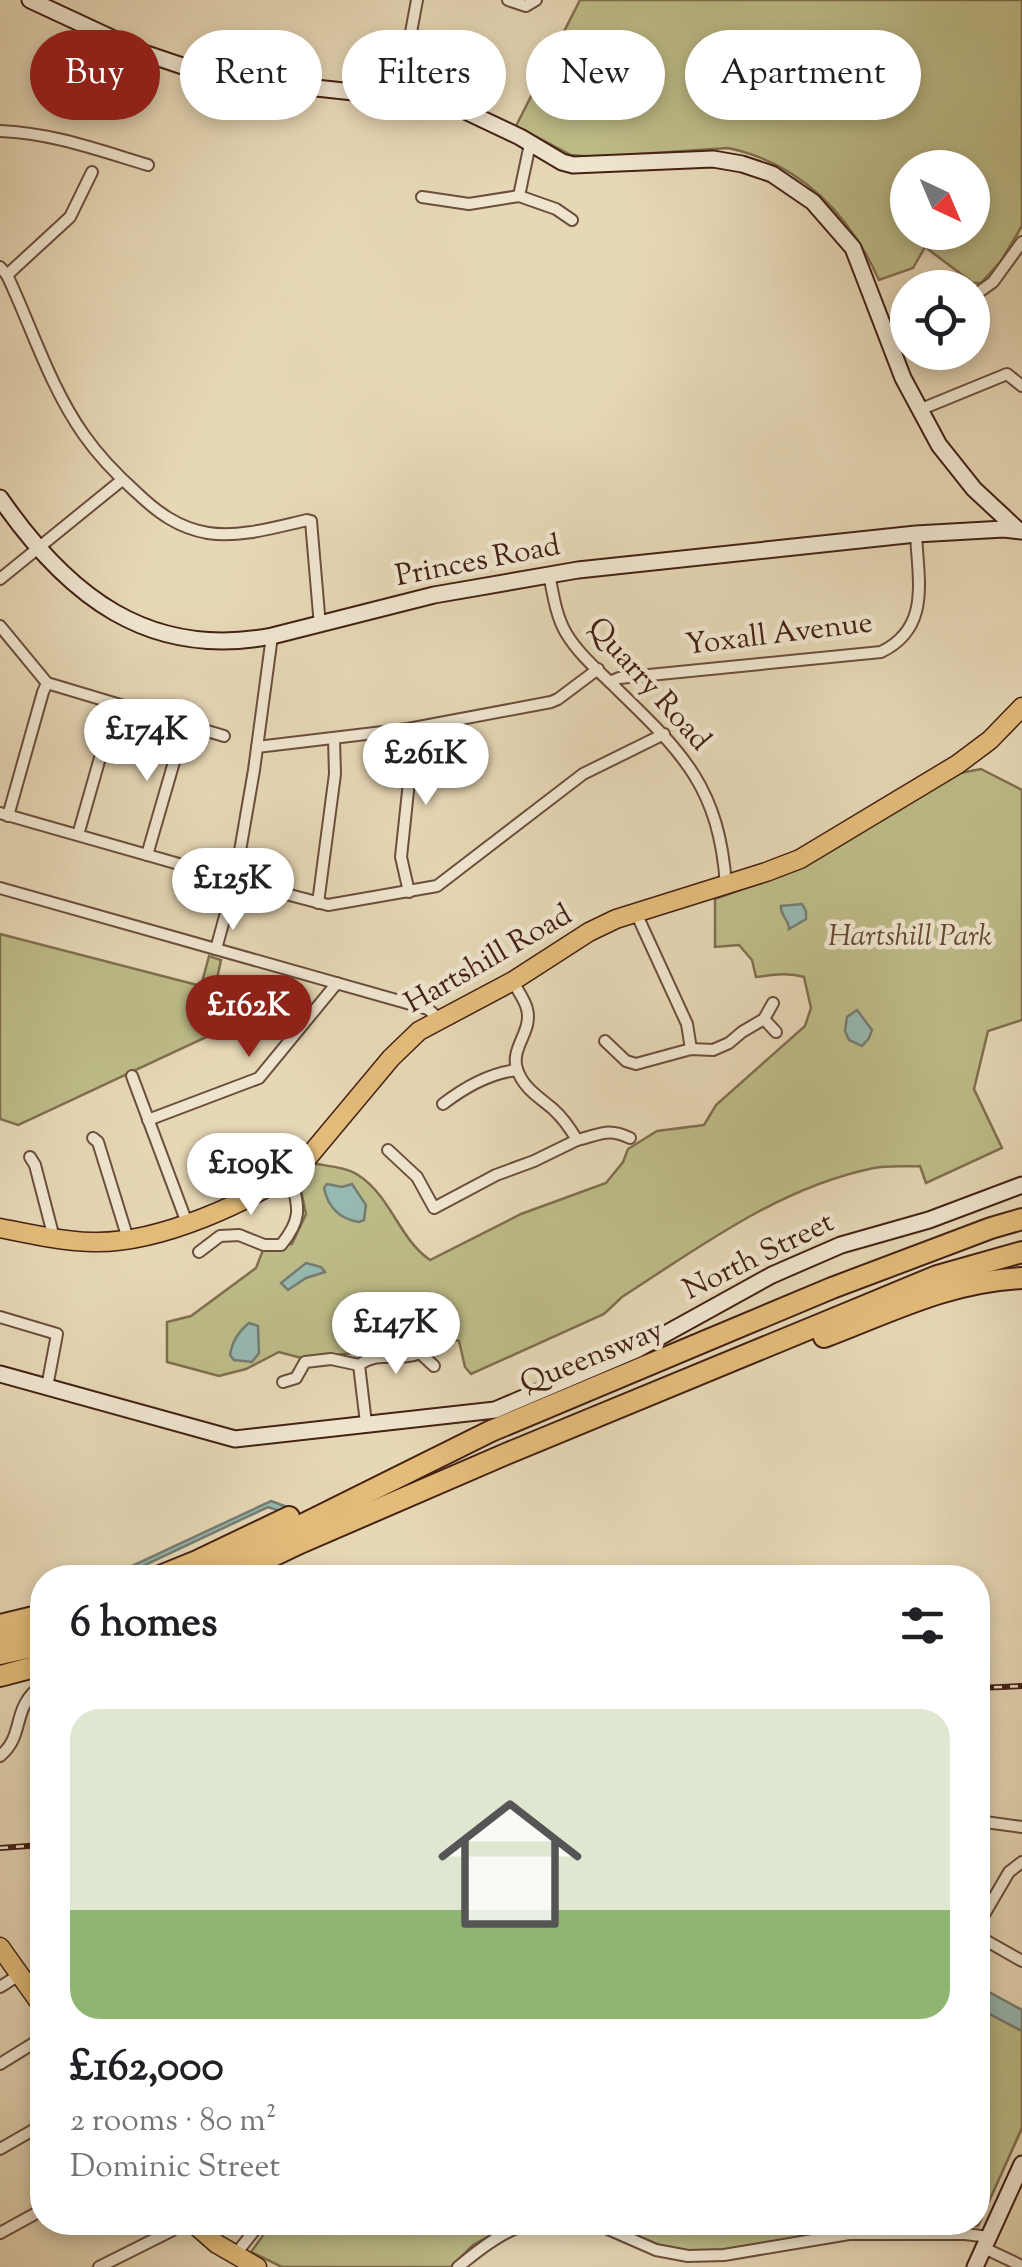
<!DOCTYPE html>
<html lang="en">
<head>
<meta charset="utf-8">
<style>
  body { margin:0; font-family:"Sorts Mill Goudy",serif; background:#f2f2f2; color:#202124; height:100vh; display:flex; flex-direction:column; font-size:38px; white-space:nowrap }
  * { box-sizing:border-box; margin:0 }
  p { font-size:32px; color:#757577 }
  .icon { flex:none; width:55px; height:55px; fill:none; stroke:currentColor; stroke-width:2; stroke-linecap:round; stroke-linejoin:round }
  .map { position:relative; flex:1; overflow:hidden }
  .side { position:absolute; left:30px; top:1565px; width:960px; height:670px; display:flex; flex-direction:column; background:#fff; border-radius:40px; box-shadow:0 5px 15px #0003 }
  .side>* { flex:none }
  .banner { position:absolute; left:30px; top:30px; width:962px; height:90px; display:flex; gap:20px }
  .needle { width:65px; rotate:136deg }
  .buttons { position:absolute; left:890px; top:150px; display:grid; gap:20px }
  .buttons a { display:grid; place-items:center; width:100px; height:100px; border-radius:50%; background:#fff; box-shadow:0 5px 15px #0003; font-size:50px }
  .price { position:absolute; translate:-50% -85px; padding:0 22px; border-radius:35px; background:#fff; color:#222; font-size:32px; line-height:65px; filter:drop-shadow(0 2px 5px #0008) }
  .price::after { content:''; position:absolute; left:50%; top:60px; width:30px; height:22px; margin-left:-15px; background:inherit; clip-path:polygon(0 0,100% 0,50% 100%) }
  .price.current { background:#8f2418; color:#fff }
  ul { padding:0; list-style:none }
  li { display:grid; align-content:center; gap:20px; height:530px; padding:0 40px }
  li+li { border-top:2px solid #e0e0e0 }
  li span { display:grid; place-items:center; height:310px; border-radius:30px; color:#555 }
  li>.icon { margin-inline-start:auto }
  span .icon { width:180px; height:180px; fill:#fffc; stroke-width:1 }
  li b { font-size:42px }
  h2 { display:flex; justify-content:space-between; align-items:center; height:120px; padding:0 40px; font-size:42px }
  .pill { padding:0 35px; border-radius:45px; background:#fff; box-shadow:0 5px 15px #0003; font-size:35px; line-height:90px }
  .pill.current { background:#8f2418; color:#fff }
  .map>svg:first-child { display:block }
  .green { fill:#bdbc88; stroke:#806e4e; stroke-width:2.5; fill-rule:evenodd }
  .water { fill:#96b9b1; stroke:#757c72; stroke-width:2.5 }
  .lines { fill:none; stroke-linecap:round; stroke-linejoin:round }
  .street-casing { stroke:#6c4e3c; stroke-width:14 }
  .secondary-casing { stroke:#442114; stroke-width:19 }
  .primary-casing { stroke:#442114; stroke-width:21 }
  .highway-casing { stroke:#442114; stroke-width:24 }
  .street { stroke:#efe5cf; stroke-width:10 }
  .secondary { stroke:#efe5cf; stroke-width:15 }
  .primary { stroke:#e3bc7a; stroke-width:18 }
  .highway { stroke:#e3bc7a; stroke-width:20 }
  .rail-casing { stroke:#442114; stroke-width:6 }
  .rail { stroke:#efe5cf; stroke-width:2.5; stroke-dasharray:8; stroke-linecap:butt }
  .labels { text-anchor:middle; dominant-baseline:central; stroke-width:9; stroke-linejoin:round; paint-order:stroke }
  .street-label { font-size:30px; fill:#442114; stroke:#efe5cf }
  .park-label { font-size:30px; font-style:italic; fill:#624831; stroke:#efe5cf }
</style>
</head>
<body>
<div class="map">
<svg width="1022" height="2267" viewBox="0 0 1022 2267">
  <rect width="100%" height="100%" fill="#e6d7b5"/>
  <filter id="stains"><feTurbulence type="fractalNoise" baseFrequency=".002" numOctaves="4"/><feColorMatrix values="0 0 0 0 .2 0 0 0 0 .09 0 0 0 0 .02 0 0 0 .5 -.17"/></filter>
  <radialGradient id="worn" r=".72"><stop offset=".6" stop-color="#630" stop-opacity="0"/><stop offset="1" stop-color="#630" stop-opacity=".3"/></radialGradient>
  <!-- green -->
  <g class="green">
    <path d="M580,0H1022V226L1001,261L981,283H973L925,247L913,268L879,280C850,215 800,163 728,148L595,157L571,155L516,126ZM908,168H972V232H908Z"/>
    <path d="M981,769L1022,790V1020L988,1031L974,1089L1002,1148L926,1183L920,1166C905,1167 889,1165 874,1168C780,1187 701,1246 622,1297L604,1314L471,1374L465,1367L459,1341L443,1338L376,1350L305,1359L279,1352L246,1369L219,1376L167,1362V1322L191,1316L256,1268L263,1250L292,1244L306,1214L299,1181L312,1163C326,1166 346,1167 358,1175C391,1196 399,1239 430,1260L521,1214L606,1183L623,1162L628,1149L657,1131L704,1125L716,1105L805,1026L811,1008L804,977C788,972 773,975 756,977L752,960L739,945L715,947V899L798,869L829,852L955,774Z"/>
    <path d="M0,934L201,986L209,956L221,960L215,988L279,1004C191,1043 105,1085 18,1125L0,1119Z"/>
    <path d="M978,2008L1022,2031V2128L978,2226C929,2226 880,2225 830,2231C780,2238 728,2257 676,2249C651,2246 627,2233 603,2223L978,2222Z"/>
    <path d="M272,2223H513L473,2245L451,2267H282L251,2252Z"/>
  </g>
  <!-- water -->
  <g class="water">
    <path d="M802,904L806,911V919L789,929C789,919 780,916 781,906Z"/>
    <path d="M857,1010L872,1030L869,1038L862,1046L849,1040L845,1031L847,1017Z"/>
    <path d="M327,1184L342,1187L352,1184L366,1205L364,1220L359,1222C339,1219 328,1207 324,1188Z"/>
    <path d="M306,1263L321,1267L325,1272L306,1278L288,1290L281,1283Z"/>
    <path d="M249,1323L258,1326L259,1353L252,1362L234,1360L230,1355C232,1342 239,1331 249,1323Z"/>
    <path d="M271,1501L290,1508L283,1512L268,1507L130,1572L112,1577L96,1578L130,1567Z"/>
    <path d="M978,1986L1022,2010V2031L978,2008Z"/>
  </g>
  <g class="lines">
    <!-- street casing -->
    <g class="street-casing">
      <g id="street">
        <path d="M508,0L526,6L536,0"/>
        <path d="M399,97L417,0"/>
        <path d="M0,131C52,133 98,150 148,165"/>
        <path d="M519,196L530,144"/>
        <path d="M422,197L469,204L519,196L556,209L572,220"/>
        <path d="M0,267L7,275C32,328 50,387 84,435C98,455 117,475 136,492C157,512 178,528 208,533C240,538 276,527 307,520L311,521L320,626"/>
        <path d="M7,275L70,217L92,172"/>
        <path d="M972,297L993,282L1022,242"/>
        <path d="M886,331L908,323"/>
        <path d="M919,410L1007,374L1022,386"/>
        <path d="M549,574C553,594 556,616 566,633C579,655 600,672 618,690C684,754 719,788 726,885"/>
        <path d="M0,579L122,480"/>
        <path d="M0,626L47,683L224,736"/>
        <path d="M610,682L619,678L881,652C931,628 918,580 916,534"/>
        <path d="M408,729L411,763L401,857L409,892"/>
        <path d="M257,747L408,729L551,702L558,699L598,669"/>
        <path d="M0,813L235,880"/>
        <path d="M8,816L43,692L47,683"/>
        <path d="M78,835L115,705"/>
        <path d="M147,855L185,724"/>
        <path d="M259,887L328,905L437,886L583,774L664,734"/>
        <path d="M0,888L428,1009L439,1019"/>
        <path d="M318,903L335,774L334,739"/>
        <path d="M636,913L687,1024L691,1049"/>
        <path d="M216,949L235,880L254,770L272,636"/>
        <path d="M764,1019L776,1032"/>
        <path d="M605,1041L626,1061L636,1064L691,1049L713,1050L729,1043L742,1032L764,1019L773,1003"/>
        <path d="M132,1076L187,1223"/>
        <path d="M443,1104C465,1087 489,1073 517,1070"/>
        <path d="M148,1120L259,1078L337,983"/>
        <path d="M93,1138L98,1142L128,1239"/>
        <path d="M577,1140C600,1135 607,1127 630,1138"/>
        <path d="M388,1150L417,1177L434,1208L496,1175L534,1161L577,1140C570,1128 563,1118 553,1109C539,1097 523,1088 517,1069C510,1048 533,1031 527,1009C525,1000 517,990 513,981"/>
        <path d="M30,1157L35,1165L54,1238"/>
        <path d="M199,1252L220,1236L239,1235L264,1245H281C304,1217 298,1206 290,1174"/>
        <path d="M0,1317L57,1334L47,1387"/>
        <path d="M359,1365C379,1350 399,1362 420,1353L434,1366"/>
        <path d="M359,1365L366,1423"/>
        <path d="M283,1382L296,1378L305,1362L331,1359L359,1365"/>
        <path d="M0,1756C26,1735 10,1708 42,1685"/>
        <path d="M978,1821L1022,1827"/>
        <path d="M978,1925L1009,1872L1022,1862"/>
        <path d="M978,1936L1022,1961"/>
        <path d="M0,1987L19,1975"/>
        <path d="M0,2064L42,2038"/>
        <path d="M0,2149L42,2125"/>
        <path d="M592,2222L656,2250L688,2256L724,2255L849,2234H965L989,2237"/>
        <path d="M0,2233L42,2210"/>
        <path d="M984,2248L1022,2266"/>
        <path d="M235,2255L261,2222"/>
        <path d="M99,2267L171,2231L181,2222"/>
        <path d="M458,2267C481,2248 505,2229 535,2222"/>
      </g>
    </g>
    <!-- secondary casing -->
    <g class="secondary-casing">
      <g id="secondary">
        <path d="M30,0L144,53L215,77L399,97L463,110L520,137L562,162L573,165L713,159L742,164L772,174L813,202L853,248L903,378L939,445L974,489L1018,530"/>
        <path d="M0,498C67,595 148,660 272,636L434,595L578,570L916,534L1004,529L1021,531"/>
        <path d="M0,1374L235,1439L495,1410L638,1349L772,1275L841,1245L929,1220L1022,1185"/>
        <path d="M975,2267L1022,2164"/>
      </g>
    </g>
    <!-- primary casing -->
    <g class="primary-casing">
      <g id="primary">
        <path d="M0,1228C30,1234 61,1241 92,1242C157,1244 255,1202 305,1161L391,1058L419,1031L513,981L589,932L616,919L766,872L800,859L958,764L990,740L1022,707"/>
        <path d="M0,1947L42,2006"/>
        <path d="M192,2222L217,2244L257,2267"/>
      </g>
    </g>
    <!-- highway casing -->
    <g class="highway-casing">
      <g id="highway">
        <path d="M824,1337C893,1311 947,1282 1022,1278"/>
        <path d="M155,1578L197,1561L289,1517"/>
        <path d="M195,1578L491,1431L832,1288L991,1228L1022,1219"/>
        <path d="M227,1578L300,1543L506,1454L855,1310L937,1276L1022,1252"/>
        <path d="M0,1625L42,1615"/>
        <path d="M0,1638L42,1631"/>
        <path d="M0,1654L42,1645"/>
        <path d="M0,1676L42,1665"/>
      </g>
    </g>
    <!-- street -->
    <use href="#street" class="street"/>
    <!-- secondary -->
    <use href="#secondary" class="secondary"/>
    <!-- primary -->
    <use href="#primary" class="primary"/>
    <!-- highway -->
    <use href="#highway" class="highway"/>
    <!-- rail casing -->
    <g class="rail-casing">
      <g id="rail">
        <path d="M978,1688L1022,1686"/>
        <path d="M0,1848L42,1845"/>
      </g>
    </g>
    <!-- rail -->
    <use href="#rail" class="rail"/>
  </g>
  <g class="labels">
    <!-- street labels -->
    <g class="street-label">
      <text transform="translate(478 562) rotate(-11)">Princes Road</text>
      <text transform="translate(779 635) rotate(-7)">Yoxall Avenue</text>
      <text transform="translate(648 685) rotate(48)">Quarry Road</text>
      <text transform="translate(489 960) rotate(-30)">Hartshill Road</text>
      <text transform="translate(759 1257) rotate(-26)">North Street</text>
      <text transform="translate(592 1358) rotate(-22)">Queensway</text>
    </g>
    <!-- park labels -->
    <g class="park-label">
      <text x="910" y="937">Hartshill Park</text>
    </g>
  </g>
  <rect width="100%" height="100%" filter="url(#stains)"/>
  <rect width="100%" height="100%" fill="url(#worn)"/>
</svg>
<div class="buttons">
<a><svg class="needle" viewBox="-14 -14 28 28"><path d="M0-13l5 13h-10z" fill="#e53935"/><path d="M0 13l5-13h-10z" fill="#757577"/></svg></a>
<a><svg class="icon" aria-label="locate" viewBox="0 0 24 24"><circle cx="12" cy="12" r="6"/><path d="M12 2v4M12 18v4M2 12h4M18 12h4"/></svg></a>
</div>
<b class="price" style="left:147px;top:784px">£174K</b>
<b class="price" style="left:426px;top:808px">£261K</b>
<b class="price" style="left:233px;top:933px">£125K</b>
<b class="price current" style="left:249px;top:1060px">£162K</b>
<b class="price" style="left:251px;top:1218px">£109K</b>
<b class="price" style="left:396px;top:1377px">£147K</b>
<div class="banner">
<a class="pill current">Buy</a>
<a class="pill">Rent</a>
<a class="pill">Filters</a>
<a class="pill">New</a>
<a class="pill">Apartment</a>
</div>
<section class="side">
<h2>6 homes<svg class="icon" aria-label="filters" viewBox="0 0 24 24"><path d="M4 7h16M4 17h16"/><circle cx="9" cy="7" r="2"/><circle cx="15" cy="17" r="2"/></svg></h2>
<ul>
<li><span style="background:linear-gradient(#dfe7d0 65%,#8fb573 0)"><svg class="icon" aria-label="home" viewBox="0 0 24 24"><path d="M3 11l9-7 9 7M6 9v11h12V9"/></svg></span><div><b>£162,000</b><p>2 rooms · 80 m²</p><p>Dominic Street</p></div></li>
</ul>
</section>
</div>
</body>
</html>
